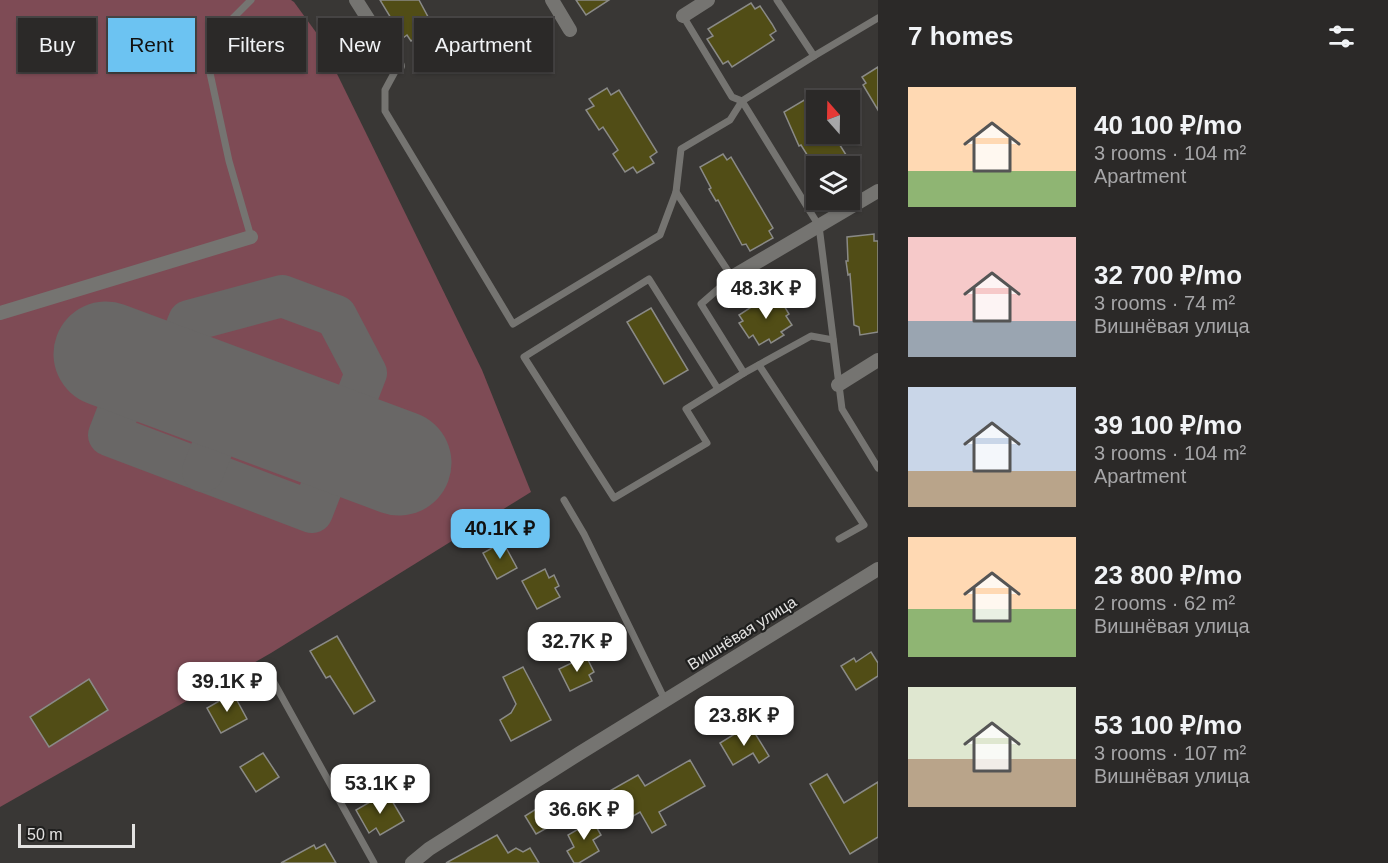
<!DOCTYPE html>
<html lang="en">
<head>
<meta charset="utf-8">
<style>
  body { margin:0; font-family:Arial,sans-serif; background:#333130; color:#f1f3f6; height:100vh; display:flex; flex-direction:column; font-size:22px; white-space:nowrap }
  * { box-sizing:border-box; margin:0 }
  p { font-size:20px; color:#a6a6a8 }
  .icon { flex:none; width:33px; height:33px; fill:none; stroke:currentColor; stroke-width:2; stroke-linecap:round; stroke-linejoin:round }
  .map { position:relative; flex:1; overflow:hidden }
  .panel { display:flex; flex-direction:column; background:#2b2928; width:510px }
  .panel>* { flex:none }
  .top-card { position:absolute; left:18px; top:18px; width:570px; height:54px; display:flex; gap:12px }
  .needle { width:39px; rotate:340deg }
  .buttons { position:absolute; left:806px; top:90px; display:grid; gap:12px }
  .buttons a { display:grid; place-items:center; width:54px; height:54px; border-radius:0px; background:#2b2928; box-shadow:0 2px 4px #0004,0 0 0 2px #474545; font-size:30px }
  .scale { position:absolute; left:18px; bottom:15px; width:117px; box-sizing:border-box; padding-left:6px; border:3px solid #e3e2e1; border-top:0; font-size:16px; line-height:21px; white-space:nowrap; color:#e3e2e1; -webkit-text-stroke:4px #1f1f1e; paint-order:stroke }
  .price { position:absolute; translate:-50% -51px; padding:0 14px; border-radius:12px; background:#fff; color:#222; font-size:20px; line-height:39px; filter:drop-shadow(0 2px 3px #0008) }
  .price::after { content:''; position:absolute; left:50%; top:36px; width:18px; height:14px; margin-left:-9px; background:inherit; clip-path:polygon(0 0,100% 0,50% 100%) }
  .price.on { background:#6cc3f2; color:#111 }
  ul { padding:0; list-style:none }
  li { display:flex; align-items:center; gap:18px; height:150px; padding:0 30px }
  li span { display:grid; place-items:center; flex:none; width:168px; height:120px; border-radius:0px; color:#555 }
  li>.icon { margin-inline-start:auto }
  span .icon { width:72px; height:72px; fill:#fffc; stroke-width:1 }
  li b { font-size:26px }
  h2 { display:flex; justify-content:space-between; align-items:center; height:72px; padding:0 30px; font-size:26px }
  .chip { padding:0 21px; border-radius:0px; background:#2b2928; box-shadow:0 2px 4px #0004,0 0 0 2px #474545; font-size:21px; line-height:54px }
  .chip.on { background:#6cc3f2; color:#111 }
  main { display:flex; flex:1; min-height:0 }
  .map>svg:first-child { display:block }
  .green { fill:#7e4b55 }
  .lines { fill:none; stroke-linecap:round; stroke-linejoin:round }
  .taxiway { stroke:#696766; stroke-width:42 }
  .runway { stroke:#696766; stroke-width:105 }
  .building { fill:#514d16; stroke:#8a8a87; stroke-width:1.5 }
  .service { stroke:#757471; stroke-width:7 }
  .minor { stroke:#757471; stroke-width:14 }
  .labels { text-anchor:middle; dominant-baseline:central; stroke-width:4.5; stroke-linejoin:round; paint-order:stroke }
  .street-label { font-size:16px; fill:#e3e2e1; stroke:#1f1f1e }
</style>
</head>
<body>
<main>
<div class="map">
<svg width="878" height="863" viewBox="0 0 878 863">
  <rect width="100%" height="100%" fill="#393735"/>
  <!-- green -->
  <path class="green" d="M0,0H291L294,2L318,35L482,370L531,492L271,653L0,807Z"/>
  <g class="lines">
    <!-- taxiway -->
    <g class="taxiway">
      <path d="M136,365L109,435L312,512L366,373L336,316L282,296L189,321L167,376"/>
      <path d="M203,471L231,401"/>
    </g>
    <!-- runway -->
    <path class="runway" d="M106,354L399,463"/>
  </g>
  <!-- building -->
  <g class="building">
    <path d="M380,0H419L434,28L411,41L407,35L403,38Z"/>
    <path d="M576,0H609L586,15Z"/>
    <path d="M751,3L755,9L760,6L772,24L776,31L770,35L774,40L732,67L728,61L723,64L707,39L713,36L708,29Z"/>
    <path d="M878,67V110L863,85L866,83L862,77Z"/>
    <path d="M607,88L611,95L619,90L657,152L650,157L654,163L637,173L633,167L625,172L613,154L618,150L603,127L599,130L586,110L594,106L589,99Z"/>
    <path d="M806,99L810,105L816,101V134H833L853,166H814L801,145L799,146L784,112Z"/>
    <path d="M723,154L727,160L731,157L773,228L769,231L773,238L750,251L746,244L742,245L718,200L716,201L709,189L711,188L700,167Z"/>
    <path d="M874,234V241H878V332L860,335L859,327L854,325L850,274L848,275L846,261H848L847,237Z"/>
    <path d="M773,293L777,300L780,299L789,314L786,316L792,325L781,332L784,335L771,343L769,339L759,345L753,335L749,338L739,323L743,321L739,315Z"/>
    <path d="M651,308L688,370L664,384L627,322Z"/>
    <path d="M503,542L517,568L497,579L483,553Z"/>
    <path d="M545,569L549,578L554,575L559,586L555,588L560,597L537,609L522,581Z"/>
    <path d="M337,636L375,701L354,714L330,676L326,678L310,651Z"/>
    <path d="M871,652L878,663V676L856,690L841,666L854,658L856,662Z"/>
    <path d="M586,656L594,672L589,675L592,681L570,691L559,669Z"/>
    <path d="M523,667L551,720L511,741L500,720L511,713L516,704L503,677Z"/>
    <path d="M89,679L108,710L49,747L30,717Z"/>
    <path d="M233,693L247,719L221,733L207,708Z"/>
    <path d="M741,730L745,735L753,730L769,756L759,763L753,753L733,765L720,743Z"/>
    <path d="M263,753L279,777L256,792L240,767Z"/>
    <path d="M690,760L705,786L659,812L666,825L652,833L640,812L628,819L622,809L617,812L606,793L638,775L645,786Z"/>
    <path d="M827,774L844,803L878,782V837L850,854L810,784Z"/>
    <path d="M382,795L386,802L391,799L404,821L380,835L376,828L369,833L356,810Z"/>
    <path d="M536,809L547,828L536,834L525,816Z"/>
    <path d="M590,816L601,835L593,840L599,851L579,863H574L567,851L574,847L568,835L582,827L579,822Z"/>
    <path d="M497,835L508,853L516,848L523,852L530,848L539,863H446Z"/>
    <path d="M325,844L336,863H281L314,845L316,849Z"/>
  </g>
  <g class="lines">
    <!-- service -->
    <g class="service">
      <path d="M777,0L814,56L878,18"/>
      <path d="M683,16L732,97L742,101L730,120L681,149L676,192L732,277L701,304L744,373L811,336L833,340"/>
      <path d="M814,56L742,101L819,226L842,409L878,468"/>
      <path d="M398,66L385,90V111L513,324L660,235L676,192"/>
      <path d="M251,237L229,161L210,73L220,31L251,0"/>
      <path d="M759,365L864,525L839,539"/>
      <path d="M718,389L649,279L524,357L614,498L707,443L686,409L744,373"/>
      <path d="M564,500L584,534L665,700"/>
      <path d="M272,679L374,863"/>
    </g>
    <!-- minor -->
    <g class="minor">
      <path d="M356,0L398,66"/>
      <path d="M552,0L570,30"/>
      <path d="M683,16L708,0"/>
      <path d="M732,277L878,191"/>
      <path d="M0,313L251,237"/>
      <path d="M838,385L878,360"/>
      <path d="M412,863L429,849L580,753L878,569"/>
    </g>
  </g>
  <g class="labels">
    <!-- street labels -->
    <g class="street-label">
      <text transform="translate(742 633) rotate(-32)">Вишнёвая улица</text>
    </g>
  </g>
</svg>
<div class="buttons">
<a><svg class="needle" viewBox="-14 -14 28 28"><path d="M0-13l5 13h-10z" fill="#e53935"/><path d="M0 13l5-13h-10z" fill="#a6a6a8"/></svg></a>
<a><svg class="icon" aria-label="layers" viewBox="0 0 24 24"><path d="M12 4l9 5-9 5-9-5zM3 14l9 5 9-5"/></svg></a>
</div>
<div class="scale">50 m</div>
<b class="price" style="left:766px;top:320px">48.3K ₽</b>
<b class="price on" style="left:500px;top:560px">40.1K ₽</b>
<b class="price" style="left:577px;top:673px">32.7K ₽</b>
<b class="price" style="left:227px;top:713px">39.1K ₽</b>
<b class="price" style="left:744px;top:747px">23.8K ₽</b>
<b class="price" style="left:380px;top:815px">53.1K ₽</b>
<b class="price" style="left:584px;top:841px">36.6K ₽</b>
<div class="top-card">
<a class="chip">Buy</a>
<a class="chip on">Rent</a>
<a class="chip">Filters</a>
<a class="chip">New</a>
<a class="chip">Apartment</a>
</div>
</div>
<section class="panel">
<h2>7 homes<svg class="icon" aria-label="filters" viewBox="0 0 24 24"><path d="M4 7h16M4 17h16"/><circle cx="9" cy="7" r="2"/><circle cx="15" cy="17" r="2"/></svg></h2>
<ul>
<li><span style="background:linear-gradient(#ffd9b3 70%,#8fb573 0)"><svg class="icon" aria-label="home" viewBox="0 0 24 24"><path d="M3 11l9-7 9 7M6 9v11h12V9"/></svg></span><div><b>40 100 ₽/mo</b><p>3 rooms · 104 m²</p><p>Apartment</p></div></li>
<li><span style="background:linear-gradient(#f6c9c9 70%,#9aa5b1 0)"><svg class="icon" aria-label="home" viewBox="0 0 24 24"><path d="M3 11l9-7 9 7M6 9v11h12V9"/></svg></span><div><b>32 700 ₽/mo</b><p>3 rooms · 74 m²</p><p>Вишнёвая улица</p></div></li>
<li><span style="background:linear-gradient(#c9d6e8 70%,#b9a48a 0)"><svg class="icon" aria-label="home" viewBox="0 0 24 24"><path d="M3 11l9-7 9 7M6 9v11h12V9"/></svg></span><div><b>39 100 ₽/mo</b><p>3 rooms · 104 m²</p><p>Apartment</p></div></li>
<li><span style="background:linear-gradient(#ffd9b3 60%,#8fb573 0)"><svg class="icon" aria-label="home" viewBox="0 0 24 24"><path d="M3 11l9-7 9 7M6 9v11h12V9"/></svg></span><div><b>23 800 ₽/mo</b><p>2 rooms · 62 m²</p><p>Вишнёвая улица</p></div></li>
<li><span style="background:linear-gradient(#dfe7d0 60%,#b9a48a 0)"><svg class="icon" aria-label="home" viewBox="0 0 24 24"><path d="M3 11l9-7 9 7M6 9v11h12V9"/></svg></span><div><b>53 100 ₽/mo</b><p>3 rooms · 107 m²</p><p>Вишнёвая улица</p></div></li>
</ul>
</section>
</main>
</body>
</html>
